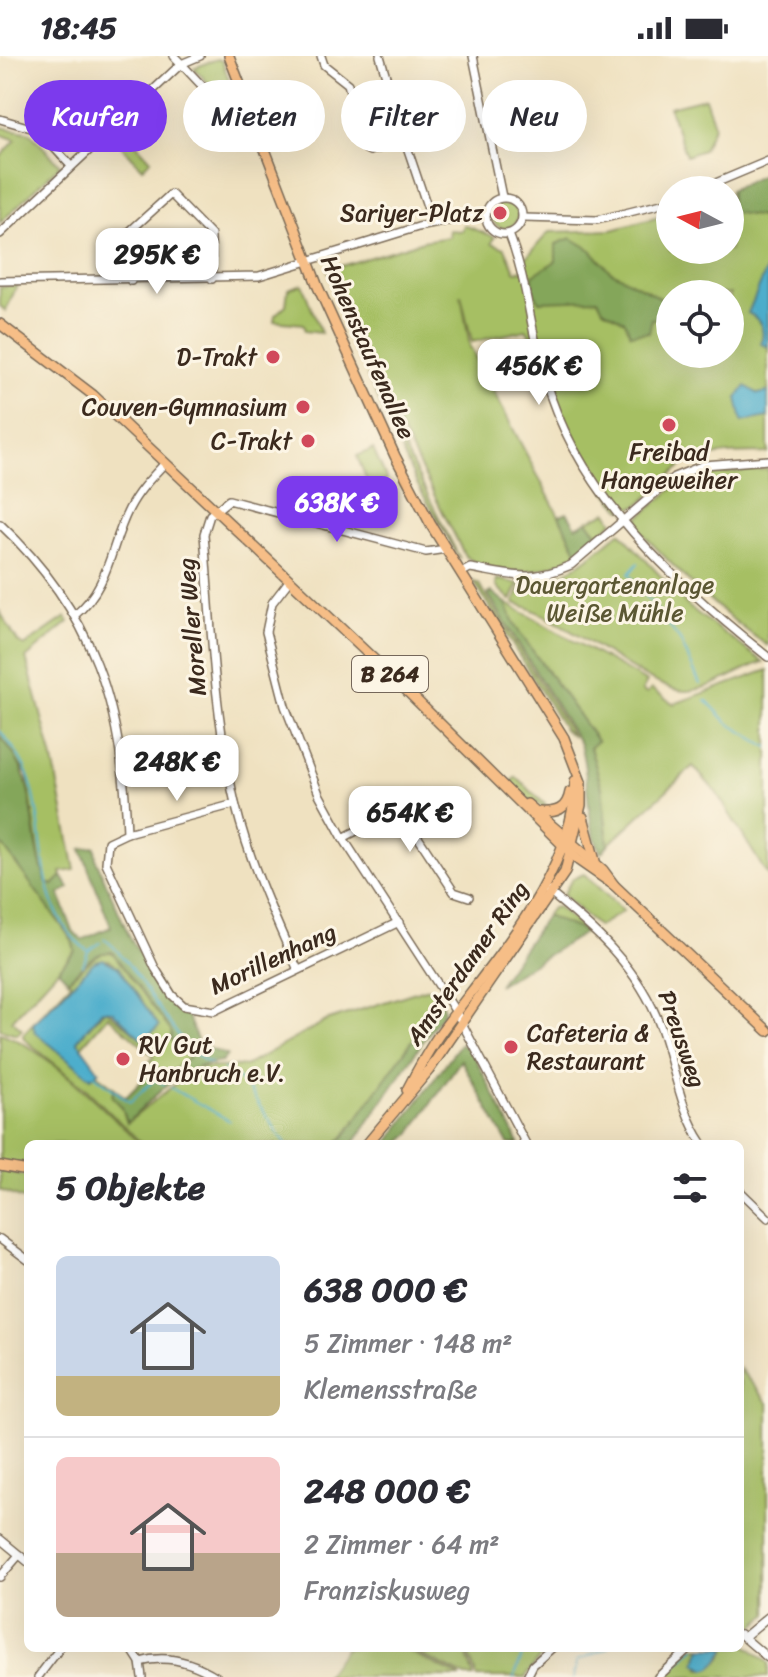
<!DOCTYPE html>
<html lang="de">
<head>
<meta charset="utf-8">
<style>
  body { margin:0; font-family:Sriracha,sans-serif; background:#f2f2f3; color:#2b2b33; height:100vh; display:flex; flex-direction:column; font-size:30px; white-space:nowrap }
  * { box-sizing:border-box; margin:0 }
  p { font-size:26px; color:#7c7c81 }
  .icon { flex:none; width:44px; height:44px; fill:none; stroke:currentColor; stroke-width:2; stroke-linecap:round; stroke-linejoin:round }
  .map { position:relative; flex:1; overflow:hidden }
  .sheet { position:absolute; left:24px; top:1084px; width:720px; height:512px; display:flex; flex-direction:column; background:#fff; border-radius:12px; box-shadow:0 8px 32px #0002 }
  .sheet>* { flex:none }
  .hud { position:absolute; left:24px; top:24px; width:720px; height:72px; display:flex; gap:16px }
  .needle { width:52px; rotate:277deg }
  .tools { position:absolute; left:656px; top:120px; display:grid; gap:16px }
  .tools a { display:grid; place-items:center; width:88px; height:88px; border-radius:50%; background:#fff; box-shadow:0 8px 32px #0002; font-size:40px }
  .price { position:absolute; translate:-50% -68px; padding:0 18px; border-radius:16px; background:#fff; color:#222; font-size:26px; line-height:52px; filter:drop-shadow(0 2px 4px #0008) }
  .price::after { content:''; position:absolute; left:50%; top:48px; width:24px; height:18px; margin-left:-12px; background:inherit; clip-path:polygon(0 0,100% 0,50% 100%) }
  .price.on { background:#7c3aed; color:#fff }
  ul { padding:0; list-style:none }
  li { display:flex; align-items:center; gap:24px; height:200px; padding:0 32px }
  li+li { border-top:2px solid #e1e1e2 }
  li span { display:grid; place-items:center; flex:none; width:224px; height:160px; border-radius:12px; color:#555 }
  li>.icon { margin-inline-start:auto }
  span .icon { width:96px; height:96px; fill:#fffc; stroke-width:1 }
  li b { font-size:34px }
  h2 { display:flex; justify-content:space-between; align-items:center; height:96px; padding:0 32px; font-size:34px }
  .chip { padding:0 28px; border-radius:36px; background:#fff; box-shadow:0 8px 32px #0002; font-size:28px; line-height:72px }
  .chip.on { background:#7c3aed; color:#fff }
  .status { display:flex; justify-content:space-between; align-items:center; height:56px; padding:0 40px; background:#fff; direction:ltr }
  .status svg { height:22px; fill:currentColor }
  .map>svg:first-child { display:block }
  .green { fill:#a6bf64; stroke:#707441; stroke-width:2; fill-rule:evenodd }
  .forest { fill:#84a65a; stroke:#60683c; stroke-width:2 }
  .water { fill:#4daecc; stroke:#446c75; stroke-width:2 }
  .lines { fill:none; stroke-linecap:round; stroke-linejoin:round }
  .stream { stroke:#4daecc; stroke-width:2 }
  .minor-casing { stroke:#7a6a57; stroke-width:10 }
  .major-casing { stroke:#7a6a57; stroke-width:12 }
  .minor { stroke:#fff; stroke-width:7 }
  .major { stroke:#f6be87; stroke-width:9 }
  .poi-dot { fill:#d1495b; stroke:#fcf5e5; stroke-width:3 }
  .labels { text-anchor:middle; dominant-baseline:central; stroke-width:6; stroke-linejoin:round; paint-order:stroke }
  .shield { fill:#fcf5e5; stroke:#75675a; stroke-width:2 }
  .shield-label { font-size:22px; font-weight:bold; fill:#3b2a1e }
  .poi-label { font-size:24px; fill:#3b2a1e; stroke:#fcf5e5; text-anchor:end }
  .street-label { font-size:24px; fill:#3b2a1e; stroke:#fcf5e5 }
  .park-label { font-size:24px; fill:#5b5733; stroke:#fcf5e5 }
</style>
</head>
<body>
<div class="status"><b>18:45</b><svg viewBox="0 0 49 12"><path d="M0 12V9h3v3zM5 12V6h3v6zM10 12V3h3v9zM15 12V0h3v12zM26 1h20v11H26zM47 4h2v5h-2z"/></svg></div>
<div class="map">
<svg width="768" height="1621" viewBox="0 0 768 1621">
  <rect width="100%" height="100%" fill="#fcf5e5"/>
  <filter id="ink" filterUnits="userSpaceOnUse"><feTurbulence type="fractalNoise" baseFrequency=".0125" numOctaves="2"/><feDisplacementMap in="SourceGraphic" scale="16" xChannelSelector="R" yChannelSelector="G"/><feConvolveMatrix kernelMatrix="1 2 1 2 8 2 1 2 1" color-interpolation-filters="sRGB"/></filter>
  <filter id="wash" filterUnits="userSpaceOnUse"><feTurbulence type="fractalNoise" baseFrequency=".006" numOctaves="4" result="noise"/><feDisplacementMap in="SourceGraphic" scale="32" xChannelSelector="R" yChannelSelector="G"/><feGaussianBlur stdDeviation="1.8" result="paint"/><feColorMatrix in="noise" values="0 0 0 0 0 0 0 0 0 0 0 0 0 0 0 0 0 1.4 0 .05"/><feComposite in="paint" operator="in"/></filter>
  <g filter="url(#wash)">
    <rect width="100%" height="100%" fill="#efe1c0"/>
    <!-- green -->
    <g class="green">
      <path d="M217,3L222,5L245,67L194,12Z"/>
      <path d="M705,42L714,69L703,94L686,100L669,51Z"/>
      <path d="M0,71L30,77L60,109L0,167V101L16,84L0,78Z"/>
      <path d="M130,81L151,104L142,112L121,89Z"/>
      <path d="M768,118V397C742,398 711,396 687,407C666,417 646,454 622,454C597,430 572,378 558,346C545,316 549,301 526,274L472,286L461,239L470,291L578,496C545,519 499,523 465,500L383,338L328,214L423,185L450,181L449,174L462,175L464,169L495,181L492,187L505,192L515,215L524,214L523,205L549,176L612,174L670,158V194H730V134ZM670,238H730V298H670Z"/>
      <circle cx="505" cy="159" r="13"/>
      <path d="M302,228L321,277L305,275L303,268L274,265L275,259L286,249L288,233Z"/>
      <path d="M17,229L6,255L0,250V231Z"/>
      <path d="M367,319L460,503L416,426Z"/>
      <path d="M373,393L387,424L370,432L357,400Z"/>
      <path d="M768,413V590C719,556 677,516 637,471V463L678,428L694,420Z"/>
      <path d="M607,456L613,466L597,479L587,465Z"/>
      <path d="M620,476L689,551L763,606C739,614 713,633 688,635C651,638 561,558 514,547L522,528C565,525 589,502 620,476Z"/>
      <path d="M497,523L519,528L511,544L496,530Z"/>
      <path d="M474,526L479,528L573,681L564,673Z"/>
      <path d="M506,547L647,626L642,635L647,638L651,633L674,648L768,614V820L716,736L693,710L608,789L602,732L590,691L597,685L515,570Z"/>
      <path d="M0,556L18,586L24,590L66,561L69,566L26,602L52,699L75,814L61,816L62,820L53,829L47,827L41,811L27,719L0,680Z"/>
      <path d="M516,721L551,754L524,742L512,725Z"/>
      <path d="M0,786L72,883L75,895L12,964L22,973L17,978L0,973Z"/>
      <path d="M584,818L623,855L598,871L563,839L572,823Z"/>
      <path d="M557,851L561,854L586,876L546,860L552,852Z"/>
      <path d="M101,896H112L116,900L171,975V984L189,1002L166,1020L150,1005L154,1000L108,960L80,992L78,983L105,953L143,984L159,970L118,911L109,904H97L35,976L91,1022L99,1015L96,1018L116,1033L112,1040L122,1051L127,1067L195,1012L245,1010L326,965L428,932L441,944L344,1082L335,1088H142L85,1032L24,983L23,978L71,927L68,924Z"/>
      <path d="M0,977C45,991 105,1055 141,1088H28V1112L0,1105Z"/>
      <path d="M0,1114L28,1120V1145L0,1134Z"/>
      <path d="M740,1313L768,1347V1558L745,1578L740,1574Z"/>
      <path d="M740,1584L768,1607V1621H661L692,1592H702L697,1602L700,1613C713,1615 721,1603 727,1592H740Z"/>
      <path d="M345,1592H402L461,1621H325Z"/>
      <path d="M407,1592H464L474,1621H466Z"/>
      <path d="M466,1592H547L525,1621H477Z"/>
    </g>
    <!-- forest -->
    <g class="forest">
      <path d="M768,116V162L731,156V134Z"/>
      <path d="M571,182L591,194L610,215L669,246L670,261L652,263L649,276L630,278L625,265L603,253L598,243L539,245L532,232L533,219L556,205V188Z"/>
      <path d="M567,456L576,471L587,465L597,477L578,496L559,460Z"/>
      <path d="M492,536L506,547L515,570L597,685L590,692L602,732L608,789L601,797C584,765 591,724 580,688L488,538Z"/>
      <path d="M0,680C42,725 26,775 47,827L53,829L62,820L69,832L59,838L73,875L82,884L111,871L81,793L95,791L96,804L130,882L167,943L188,961L199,989L227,999L222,1006C178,1010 158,1038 127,1067L122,1051L112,1040L114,1033L126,1041L156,1011L166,1020L189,1002L171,983V975L112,896C92,896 82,911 68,924L58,914L75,895L72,884L0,786Z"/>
      <path d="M546,860L586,876L498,929Z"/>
      <path d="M441,944L444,955L353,1088H335L344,1081Z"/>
      <path d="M460,988L472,996L519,1088H508L461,1004L409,1079L399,1088H387Z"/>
    </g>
    <!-- water -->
    <g class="water">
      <path d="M768,210V291L761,288C765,274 761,263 748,257Z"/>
      <path d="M746,330L758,338L768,336V361L742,366L737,342Z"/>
      <path d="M103,903L118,911L159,970L143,984L112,955L102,954L77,985L99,1015L91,1022L35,976L33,968L94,906Z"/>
      <path d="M702,1592H727L712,1612L706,1614L696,1608Z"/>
    </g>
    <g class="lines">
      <!-- stream -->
      <g class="stream">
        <path d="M638,507L629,518L680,584L700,628"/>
        <path d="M706,644L728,667L768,691"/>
        <path d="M0,675C11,688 21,701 27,717C50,772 30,853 88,895L100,887"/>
        <path d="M104,883C133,900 178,999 211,1007"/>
        <path d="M83,909L88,895"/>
        <path d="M224,1013L244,1027L286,1088"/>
        <path d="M94,1019L130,1046L155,1023L164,1028"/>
        <path d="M171,1032L230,1065"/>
        <path d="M514,1621L525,1592"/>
        <path d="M574,1621L577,1605L609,1592"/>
        <path d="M665,1621L695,1592"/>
      </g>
    </g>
  </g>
  <g filter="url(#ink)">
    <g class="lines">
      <!-- minor casing -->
      <g class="minor-casing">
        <g id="minor">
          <path d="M174,0L255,86L262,84"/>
          <path d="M321,0L324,9L348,28L366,93L370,95L405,85L433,168"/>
          <path d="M380,0L405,85"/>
          <path d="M473,0L502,141"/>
          <path d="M0,63L38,74L71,110"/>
          <path d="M699,134L768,105"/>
          <circle cx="504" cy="160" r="18"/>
          <path d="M523,162L597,164L670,146"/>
          <path d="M0,178L181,8L200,0"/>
          <path d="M509,178C527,223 530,273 544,320C577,438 675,527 768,601"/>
          <path d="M0,225L259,220L418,171L486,158"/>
          <path d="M131,225L129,176L171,138L211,179L212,223"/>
          <path d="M0,468C94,556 123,651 127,777L108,786L106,807L155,912L172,939L184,950L214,955L399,866"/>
          <path d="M461,517L470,512C512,519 530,527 571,509L674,421L704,409L768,404"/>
          <path d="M289,525L272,547L266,576L285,650L319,738L343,782L456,956L526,1088"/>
          <path d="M75,559C110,530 110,490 129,453C138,435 152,421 165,407"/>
          <path d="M127,777L235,748"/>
          <path d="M343,782L396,754L404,760L454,836L469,841"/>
          <path d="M544,832C593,871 639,911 661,972C675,1011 679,1053 703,1088"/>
          <path d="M298,914C274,860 249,805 235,747C214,659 211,568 204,478L210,459L229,444L426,496L446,493"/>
          <path d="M740,1135L768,1162"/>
          <path d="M0,1183L28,1204"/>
          <path d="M0,1483L28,1506"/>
          <path d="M0,1521L19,1499"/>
          <path d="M740,1578L768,1602"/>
          <path d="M744,1581L768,1561"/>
          <path d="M131,1592L140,1606L142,1621"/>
          <path d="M140,1606C167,1598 193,1606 217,1621"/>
          <path d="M38,1621L60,1592"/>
          <path d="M527,1621L533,1609L552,1592"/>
          <path d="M658,1621L689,1592"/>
        </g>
      </g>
      <!-- major casing -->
      <g class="major-casing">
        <g id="major">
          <path d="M229,0L318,231L395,400L431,469L564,682L581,726V749L565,816L429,1014L367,1088"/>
          <path d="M0,268L93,339L397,625L578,804L614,829"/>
          <path d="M527,748L603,814L614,829L768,975"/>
          <path d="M539,756C556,757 567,754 570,736"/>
          <path d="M583,761L595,805"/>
          <path d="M407,1034C417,1015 428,994 441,976C492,906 576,815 575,725"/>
          <path d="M0,1110L28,1115"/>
        </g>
      </g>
      <!-- minor -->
      <use href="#minor" class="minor"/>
      <!-- major -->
      <use href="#major" class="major"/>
    </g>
  </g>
  <!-- markers -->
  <g class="poi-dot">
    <circle cx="500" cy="157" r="8"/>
    <circle cx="273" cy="301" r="8"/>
    <circle cx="303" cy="351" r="8"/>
    <circle cx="669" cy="369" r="8"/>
    <circle cx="308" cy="385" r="8"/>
    <circle cx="511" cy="991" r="8"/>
    <circle cx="123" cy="1003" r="8"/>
  </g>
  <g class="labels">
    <!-- shield labels -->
    <rect class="shield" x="352" y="600" width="76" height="36" rx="6"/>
    <g class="shield-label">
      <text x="390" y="618">B 264</text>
    </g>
    <!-- poi labels -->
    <g class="poi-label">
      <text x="484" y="157">Sariyer-Platz</text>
      <text x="257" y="301">D-Trakt</text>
      <text x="287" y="351">Couven-Gymnasium</text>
      <text x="292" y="385">C-Trakt</text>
      <text x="669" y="396" text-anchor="middle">Freibad<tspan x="669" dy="28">Hangeweiher</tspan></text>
      <text x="527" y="977" text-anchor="start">Cafeteria &amp;<tspan x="527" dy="28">Restaurant</tspan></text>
      <text x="139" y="989" text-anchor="start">RV Gut<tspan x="139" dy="28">Hanbruch e.V.</tspan></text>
    </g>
    <!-- street labels -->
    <g class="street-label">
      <text transform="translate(368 291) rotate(66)">Hohenstaufenallee</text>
      <text transform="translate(192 571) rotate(-95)">Moreller Weg</text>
      <text transform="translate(273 903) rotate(-25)">Morillenhang</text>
      <text transform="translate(467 907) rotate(-55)">Amsterdamer Ring</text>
      <text transform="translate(682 983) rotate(71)">Preusweg</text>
    </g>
    <!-- park labels -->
    <g class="park-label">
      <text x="615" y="529">Dauergartenanlage<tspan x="615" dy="28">Weiße Mühle</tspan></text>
    </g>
  </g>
</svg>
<div class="tools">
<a><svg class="needle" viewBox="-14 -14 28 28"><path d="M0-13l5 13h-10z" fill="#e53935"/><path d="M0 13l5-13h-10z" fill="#7c7c81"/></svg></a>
<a><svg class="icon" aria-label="locate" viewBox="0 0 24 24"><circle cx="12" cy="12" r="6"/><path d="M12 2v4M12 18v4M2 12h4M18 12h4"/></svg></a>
</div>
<b class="price" style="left:157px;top:240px">295K €</b>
<b class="price" style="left:539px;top:351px">456K €</b>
<b class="price on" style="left:337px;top:488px">638K €</b>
<b class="price" style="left:177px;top:747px">248K €</b>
<b class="price" style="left:410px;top:798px">654K €</b>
<div class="hud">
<a class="chip on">Kaufen</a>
<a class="chip">Mieten</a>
<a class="chip">Filter</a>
<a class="chip">Neu</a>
</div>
<section class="sheet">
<h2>5 Objekte<svg class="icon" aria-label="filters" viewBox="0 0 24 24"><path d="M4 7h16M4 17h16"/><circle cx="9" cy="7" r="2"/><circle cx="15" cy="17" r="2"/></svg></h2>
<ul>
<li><span style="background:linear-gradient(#c9d6e8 75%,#c2b280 0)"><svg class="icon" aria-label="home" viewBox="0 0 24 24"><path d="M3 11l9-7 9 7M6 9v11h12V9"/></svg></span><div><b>638 000 €</b><p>5 Zimmer · 148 m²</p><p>Klemensstraße</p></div></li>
<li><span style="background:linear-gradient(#f6c9c9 60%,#b9a48a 0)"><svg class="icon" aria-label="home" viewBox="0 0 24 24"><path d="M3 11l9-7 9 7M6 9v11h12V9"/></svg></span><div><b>248 000 €</b><p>2 Zimmer · 64 m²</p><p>Franziskusweg</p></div></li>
</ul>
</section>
</div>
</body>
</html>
